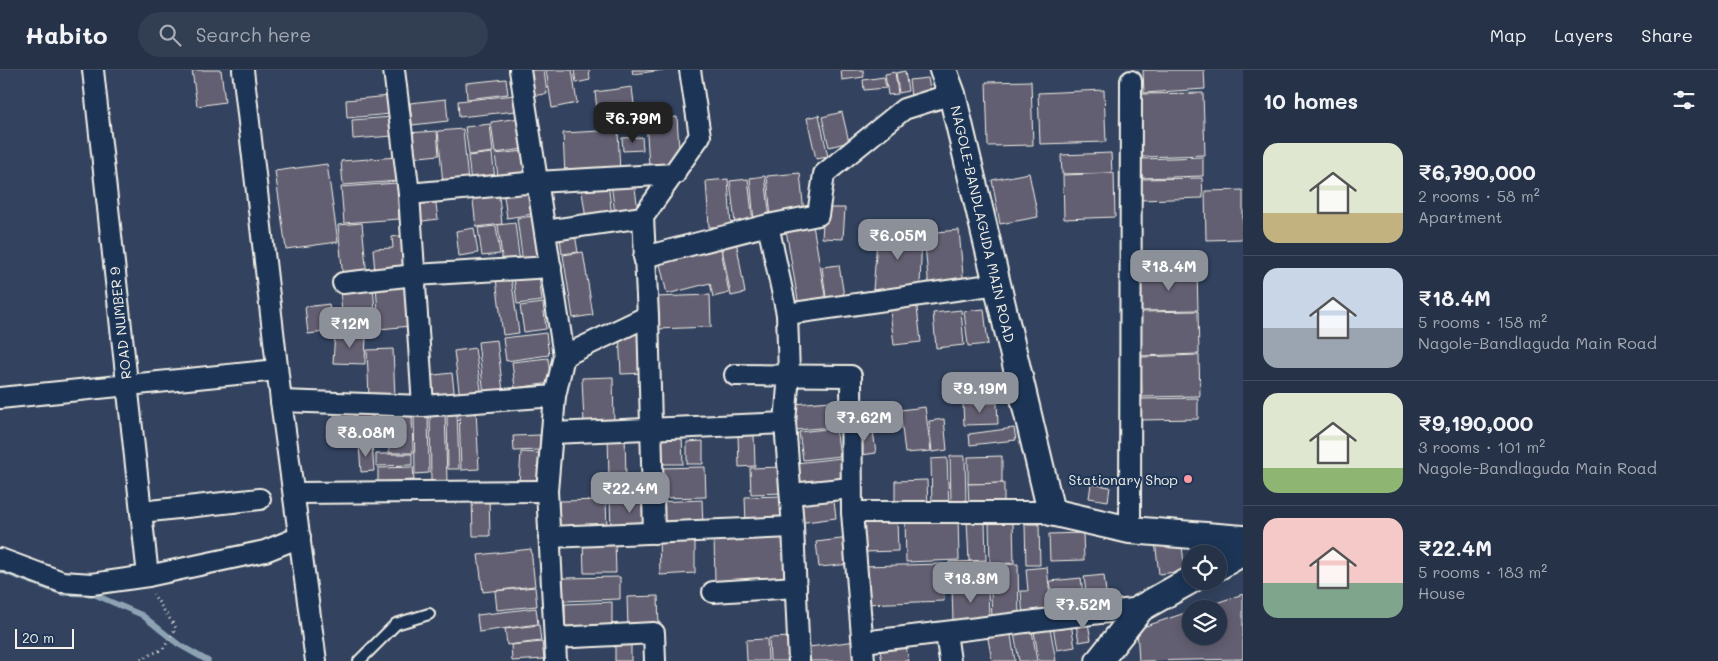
<!DOCTYPE html>
<html lang="en">
<head>
<meta charset="utf-8">
<style>
  body { margin:0; font-family:Mali,sans-serif; background:#323e52; color:#f1f3f6; height:100vh; display:flex; flex-direction:column; font-size:19px; white-space:nowrap }
  * { box-sizing:border-box; margin:0 }
  p { font-size:16px; color:#a4aab4 }
  .icon { flex:none; width:28px; height:28px; fill:none; stroke:currentColor; stroke-width:2; stroke-linecap:round; stroke-linejoin:round }
  .map { position:relative; flex:1; overflow:hidden }
  .sheet { display:flex; flex-direction:column; background:#263247; width:475px }
  .sheet>* { flex:none }
  .buttons { position:absolute; left:1182px; top:475px; display:grid; gap:10px }
  .buttons a { display:grid; place-items:center; width:45px; height:45px; border-radius:50%; background:#263247; box-shadow:0 2px 12px #0003,0 0 0 1px #424d60; font-size:25px }
  .scale { position:absolute; left:15px; bottom:12px; width:59px; box-sizing:border-box; padding-left:5px; border:2px solid #f4f1e8; border-top:0; font-size:14px; line-height:18px; white-space:nowrap; color:#f4f1e8; -webkit-text-stroke:4px #1d3557; paint-order:stroke }
  .price { position:absolute; translate:-50% -42px; padding:0 11px; border-radius:10px; background:#8c9099; color:#fff; font-size:16px; line-height:32px; filter:drop-shadow(0 1px 2px #0008) }
  .price::after { content:''; position:absolute; left:50%; top:30px; width:15px; height:11px; margin-left:-8px; background:inherit; clip-path:polygon(0 0,100% 0,50% 100%) }
  .price.on { background:#222; color:#fff }
  ul { padding:0; list-style:none }
  li { display:flex; align-items:center; gap:15px; height:125px; padding:0 20px }
  li+li { border-top:1px solid #424d60 }
  li span { display:grid; place-items:center; flex:none; width:140px; height:100px; border-radius:15px; color:#555 }
  li>.icon { margin-inline-start:auto }
  span .icon { width:60px; height:60px; fill:#fffc; stroke-width:1 }
  li b { font-size:21px }
  h2 { display:flex; justify-content:space-between; align-items:center; height:60px; padding:0 20px; font-size:21px }
  header { display:flex; align-items:center; gap:30px; box-sizing:border-box; height:70px; padding:0 25px; background:#263247; border-bottom:1px solid #424d60 }
  header strong { font-size:24px }
  nav { display:flex; gap:28px; margin-inline-start:auto; font-size:18px }
  .search { width:350px; height:45px; background:#323e52; display:flex; align-items:center; gap:12px; box-sizing:border-box; padding:0 18px; border-radius:28px; color:#a4aab4; font-size:19px }
  main { display:flex; flex:1; min-height:0 }
  .map>svg:first-child { display:block }
  .lines { fill:none; stroke-linecap:round; stroke-linejoin:round }
  .stream { stroke:#8da3b3; stroke-width:5.5 }
  .building { fill:#635f72; stroke:#f4f1e8 }
  .service-casing { stroke:#f4f1e8; stroke-width:14 }
  .minor-casing { stroke:#f4f1e8; stroke-width:24 }
  .tertiary-casing { stroke:#f4f1e8; stroke-width:30 }
  .path { stroke:#f4f1e8; stroke-width:3; stroke-dasharray:1 4; stroke-linecap:butt }
  .service { stroke:#1d3557; stroke-width:10 }
  .minor { stroke:#1d3557; stroke-width:20 }
  .tertiary { stroke:#1d3557; stroke-width:26 }
  .poi-dot { fill:#ff9aa2; stroke:#1d3557; stroke-width:2 }
  .labels { text-anchor:middle; dominant-baseline:central; stroke-width:4; stroke-linejoin:round; paint-order:stroke }
  .street-label { font-size:14px; fill:#f4f1e8; stroke:#1d3557 }
  .poi-label { font-size:14px; fill:#f4f1e8; stroke:#1d3557; text-anchor:end }
</style>
</head>
<body>
<header>
<strong>Habito</strong>
<div class="search"><svg class="icon" aria-label="search" viewBox="0 0 24 24"><circle cx="10" cy="10" r="6"/><path d="M15 15l6 6"/></svg>Search here</div>
<nav><a>Map</a><a>Layers</a><a>Share</a></nav>
</header>
<main>
<div class="map">
<svg width="1243" height="591" viewBox="0 0 1243 591">
  <rect width="100%" height="100%" fill="#32425f"/>
  <filter id="ink" filterUnits="userSpaceOnUse"><feTurbulence type="fractalNoise" baseFrequency=".02" numOctaves="2"/><feDisplacementMap in="SourceGraphic" scale="10" xChannelSelector="R" yChannelSelector="G"/><feConvolveMatrix kernelMatrix="1 2 1 2 8 2 1 2 1" color-interpolation-filters="sRGB"/></filter>
  <g filter="url(#ink)">
    <g class="lines">
      <!-- stream -->
      <path class="stream" d="M0,500L62,523L93,524L142,545L178,574L208,591"/>
    </g>
    <!-- building -->
    <g class="building">
      <path d="M192,0H221L225,32L197,36Z"/>
      <path d="M526,0H544L547,24L530,26Z"/>
      <path d="M546,0H572L577,33L552,38Z"/>
      <path d="M574,0H589L590,10L576,13Z"/>
      <path d="M632,0H664L633,4Z"/>
      <path d="M841,0H863L864,7L842,10Z"/>
      <path d="M1143,0H1204L1205,19L1144,23Z"/>
      <path d="M905,1L908,21L899,23L896,3Z"/>
      <path d="M895,2L898,24L888,25L885,4Z"/>
      <path d="M884,7L886,18L864,20L863,10Z"/>
      <path d="M928,8L931,24L911,27L909,10Z"/>
      <path d="M506,9L508,24L467,29L466,13Z"/>
      <path d="M1031,11L1033,75L988,76L986,12Z"/>
      <path d="M632,17L636,51L599,56L595,22Z"/>
      <path d="M1104,20L1106,72L1040,74L1038,23Z"/>
      <path d="M1203,23L1205,85L1142,87L1140,24Z"/>
      <path d="M515,25L517,41L459,47L458,31Z"/>
      <path d="M390,26L391,44L347,48L346,30Z"/>
      <path d="M446,29L448,51L412,55L410,33Z"/>
      <path d="M842,42L849,72L829,77L822,47Z"/>
      <path d="M819,45L828,87L816,89L807,48Z"/>
      <path d="M392,47L393,66L353,69L352,50Z"/>
      <path d="M677,47L680,94L649,96L646,50Z"/>
      <path d="M520,48L524,79L495,83L491,52Z"/>
      <path d="M490,54L493,82L469,85L465,57Z"/>
      <path d="M463,59L468,112L443,114L438,61Z"/>
      <path d="M618,60L620,103L565,106L563,63Z"/>
      <path d="M437,61L439,85L409,88L407,63Z"/>
      <path d="M642,67L643,80L623,81L622,68Z"/>
      <path d="M525,81L529,110L499,114L495,84Z"/>
      <path d="M492,83L495,109L471,113L468,86Z"/>
      <path d="M1111,83L1112,103L1062,104L1061,85Z"/>
      <path d="M398,87L399,111L343,115L341,91Z"/>
      <path d="M1203,87V106L1141,108V89Z"/>
      <path d="M327,94L338,172L286,179L275,101Z"/>
      <path d="M800,103L804,144L771,147L767,106Z"/>
      <path d="M1029,103L1038,147L1000,154L992,110Z"/>
      <path d="M1114,103L1115,147L1064,149L1063,105Z"/>
      <path d="M765,106L770,149L754,151L750,108Z"/>
      <path d="M1202,108L1203,128L1140,130L1139,109Z"/>
      <path d="M728,109L731,156L709,157L706,111Z"/>
      <path d="M748,109L753,152L735,154L730,111Z"/>
      <path d="M634,110L638,141L615,144L611,113Z"/>
      <path d="M608,112L612,146L586,149L581,115Z"/>
      <path d="M397,113L399,149L344,153L341,117Z"/>
      <path d="M530,117L533,144L507,148L503,120Z"/>
      <path d="M498,118L502,154L476,157L472,122Z"/>
      <path d="M1243,120V169L1206,170L1205,121Z"/>
      <path d="M435,127L438,149L416,152L414,130Z"/>
      <path d="M824,138H845L843,169L822,168Z"/>
      <path d="M534,146L540,191L523,193L517,148Z"/>
      <path d="M362,153L367,207L343,209L338,155Z"/>
      <path d="M515,153L520,193L503,195L498,155Z"/>
      <path d="M813,155L826,231L799,236L786,160Z"/>
      <path d="M496,156L500,184L482,186L478,158Z"/>
      <path d="M474,158L478,183L459,186L456,161Z"/>
      <path d="M878,159L922,162L920,216L908,222L873,220Z"/>
      <path d="M959,160L964,217L929,220L924,163Z"/>
      <path d="M575,164L578,182L562,184L560,167Z"/>
      <path d="M406,165L409,199L375,202L373,179L393,178L392,167Z"/>
      <path d="M736,170L745,223L731,226L721,173Z"/>
      <path d="M720,174L729,223L713,227L710,213L667,224L659,190Z"/>
      <path d="M583,182L593,245L573,248L563,185Z"/>
      <path d="M839,195L845,232L827,235L822,197Z"/>
      <path d="M1197,202L1198,240L1141,241L1140,204Z"/>
      <path d="M539,205L542,231L517,234L514,208Z"/>
      <path d="M511,207L519,263L503,265L496,209Z"/>
      <path d="M407,213L411,256L379,259L376,215Z"/>
      <path d="M373,215L376,255L343,257L340,218Z"/>
      <path d="M710,225L711,257L656,259L655,227Z"/>
      <path d="M916,229L921,272L894,275L889,232Z"/>
      <path d="M543,233L546,259L524,262L520,236Z"/>
      <path d="M329,234L333,261L308,264L305,237Z"/>
      <path d="M984,239L988,274L968,276L964,241Z"/>
      <path d="M961,240L964,275L936,278L933,243Z"/>
      <path d="M1198,241L1199,284L1139,286L1138,242Z"/>
      <path d="M645,262L646,303L621,304L619,263Z"/>
      <path d="M335,263L366,265L365,294L333,293Z"/>
      <path d="M546,263L549,285L506,291L503,268Z"/>
      <path d="M497,270L503,322L484,325L478,272Z"/>
      <path d="M475,278L482,326L460,328L454,281Z"/>
      <path d="M393,279L395,327L369,328L367,280Z"/>
      <path d="M1199,285L1200,326L1142,327L1141,287Z"/>
      <path d="M548,288L551,313L515,318L512,292Z"/>
      <path d="M452,303L455,329L430,332L426,306Z"/>
      <path d="M613,307L614,353L584,354L582,308Z"/>
      <path d="M1198,328V349L1140,350V329Z"/>
      <path d="M843,330L846,356L796,360L794,334Z"/>
      <path d="M997,333L998,354L964,355L963,334Z"/>
      <path d="M925,337L931,381L905,383L900,340Z"/>
      <path d="M459,340H476L479,399L461,400Z"/>
      <path d="M335,341H354V374H334Z"/>
      <path d="M414,341H428L429,403L415,404Z"/>
      <path d="M445,341L447,411H431L430,342Z"/>
      <path d="M457,341L459,399H448L447,342Z"/>
      <path d="M373,343H386L387,377L373,378Z"/>
      <path d="M389,343H412L413,383H389Z"/>
      <rect x="356" y="344" width="15" height="28"/>
      <path d="M944,349L947,380L932,382L929,351Z"/>
      <path d="M836,358L840,386L803,390L799,362Z"/>
      <path d="M1014,358L1016,370L970,375L969,364Z"/>
      <path d="M873,360L876,383L855,386L852,362Z"/>
      <path d="M625,363L626,408L609,409L608,364Z"/>
      <path d="M540,365V380L514,381L513,366Z"/>
      <path d="M660,365H682L683,394H660Z"/>
      <path d="M738,365H754L755,396L739,397Z"/>
      <path d="M703,371V394H687V372Z"/>
      <path d="M372,373L374,401L361,402L359,374Z"/>
      <path d="M521,382L539,383L537,413H519Z"/>
      <path d="M376,384H412V395L376,396Z"/>
      <path d="M950,386H965L966,432L951,433Z"/>
      <path d="M1002,386V413L968,414V387Z"/>
      <path d="M841,388L843,414L799,420L796,393Z"/>
      <path d="M947,388L949,437H932L931,389Z"/>
      <path d="M413,397L414,410L378,412V398Z"/>
      <path d="M705,397L706,427L659,428L657,398Z"/>
      <path d="M784,397L785,423L751,424L750,398Z"/>
      <path d="M927,410L928,438L895,439V411Z"/>
      <path d="M1004,413V434L969,435L968,414Z"/>
      <path d="M1091,414L1110,417L1108,431L1089,428Z"/>
      <path d="M833,422L836,448L798,453L795,427Z"/>
      <path d="M489,426L490,466H473L472,427Z"/>
      <path d="M783,426L784,452L746,454L745,427Z"/>
      <path d="M648,427L649,460L611,461L610,428Z"/>
      <path d="M606,430L607,460L560,461L559,431Z"/>
      <path d="M702,430L703,457L659,459L658,432Z"/>
      <path d="M958,446L959,490L906,492L905,447Z"/>
      <path d="M897,449L898,481L864,482L863,450Z"/>
      <path d="M967,451H985L986,490L969,491Z"/>
      <path d="M1013,451L1014,493L990,494L989,452Z"/>
      <path d="M1025,454H1039L1040,495H1026Z"/>
      <path d="M1083,463L1084,490L1050,491L1049,464Z"/>
      <path d="M784,465L785,511L715,513L714,467Z"/>
      <path d="M695,466V503L660,505L659,467Z"/>
      <path d="M849,468L852,494L819,497L816,472Z"/>
      <path d="M1181,468L1185,501L1159,504L1155,471Z"/>
      <path d="M615,469L616,503H584L583,470Z"/>
      <path d="M531,479L535,516L483,522L478,485Z"/>
      <path d="M987,491L988,513L950,515L949,492Z"/>
      <path d="M943,494L944,531L863,534L862,496Z"/>
      <path d="M1018,494L1019,550L992,551L990,495Z"/>
      <path d="M1047,497L1052,546L1023,549L1021,521H1028L1026,499Z"/>
      <path d="M1104,505L1108,540L1054,546L1050,511L1081,508L1083,523L1086,522L1084,507Z"/>
      <path d="M620,507V529L564,531L563,508Z"/>
      <path d="M988,515L989,551L953,552L952,516Z"/>
      <path d="M535,517L537,536L497,540L495,521Z"/>
      <path d="M1243,524V589L1139,591L1137,559L1191,541V566H1219V539H1198Z"/>
      <path d="M658,526L659,558L628,559L627,527Z"/>
      <path d="M612,532V557L565,558V534Z"/>
      <path d="M536,538L538,554L479,562L477,545Z"/>
      <path d="M1087,547L1091,570L1079,572L1075,549Z"/>
      <path d="M1070,548L1075,577L1057,580L1052,551Z"/>
      <path d="M1031,554L1037,591H1019L1013,558Z"/>
      <path d="M539,555L541,571L507,575L505,559Z"/>
      <path d="M1050,558L1056,591H1039L1034,561Z"/>
      <path d="M1010,559L1015,591H992L987,563Z"/>
      <path d="M631,567V591H615V568Z"/>
      <path d="M792,567L793,591H770L769,568Z"/>
      <path d="M767,569L768,591H747L746,570Z"/>
      <path d="M856,571L858,591H802L801,578Z"/>
      <path d="M542,572L544,589L512,591L511,575Z"/>
      <path d="M905,572L909,591H882L879,576Z"/>
    </g>
    <g class="lines">
      <!-- service casing -->
      <g class="service-casing">
        <path id="service" d="M359,591L396,554L429,544"/>
      </g>
      <!-- minor casing -->
      <g class="minor-casing">
        <g id="minor">
          <path d="M93,0L148,506"/>
          <path d="M243,0L281,331L316,591"/>
          <path d="M394,0L409,124L423,336"/>
          <path d="M520,0L564,286"/>
          <path d="M409,124L537,112L675,104"/>
          <path d="M768,155L787,244L789,304L785,353L793,457L799,591"/>
          <path d="M545,161L643,147"/>
          <path d="M644,187L768,155L818,145L824,104L904,39L952,24"/>
          <path d="M343,213L415,205L551,197"/>
          <path d="M787,244L997,214"/>
          <path d="M735,305L851,306L852,442L864,591"/>
          <path d="M0,328L277,300"/>
          <path d="M281,331L423,336L555,326"/>
          <path d="M552,363L785,353"/>
          <path d="M294,423L547,421"/>
          <path d="M791,424L851,418"/>
          <path d="M141,442L260,429"/>
          <path d="M852,442H1051"/>
          <path d="M1130,460L1131,11"/>
          <path d="M654,463L648,246L643,147L700,66L690,0"/>
          <path d="M549,467L793,457"/>
          <path d="M0,489L62,512L92,514L148,506L265,481L300,467"/>
          <path d="M713,522L796,517"/>
          <path d="M946,563L950,591"/>
          <path d="M555,568L654,563L655,591"/>
          <path d="M863,572L1141,538"/>
          <path d="M556,591L547,421L555,326L564,286L648,246"/>
        </g>
      </g>
      <!-- tertiary casing -->
      <g class="tertiary-casing">
        <g id="tertiary">
          <path d="M943,0L952,24L1051,442L1130,460L1243,469"/>
          <path d="M1219,496L1243,482"/>
          <path d="M1099,591L1141,538L1191,510"/>
        </g>
      </g>
      <!-- path -->
      <path class="path" d="M136,591L163,579L176,558L153,524"/>
      <!-- service -->
      <use href="#service" class="service"/>
      <!-- minor -->
      <use href="#minor" class="minor"/>
      <!-- tertiary -->
      <use href="#tertiary" class="tertiary"/>
    </g>
  </g>
  <!-- markers -->
  <circle class="poi-dot" cx="1188" cy="409" r="5"/>
  <g class="labels">
    <!-- street labels -->
    <g class="street-label">
      <text transform="translate(983 154) rotate(77)">NAGOLE-BANDLAGUDA MAIN ROAD</text>
      <text transform="translate(120 253) rotate(-96)">ROAD NUMBER 9</text>
    </g>
    <!-- poi labels -->
    <g class="poi-label">
      <text x="1178" y="409">Stationary Shop</text>
    </g>
  </g>
</svg>
<div class="buttons">
<a><svg class="icon" aria-label="locate" viewBox="0 0 24 24"><circle cx="12" cy="12" r="6"/><path d="M12 2v4M12 18v4M2 12h4M18 12h4"/></svg></a>
<a><svg class="icon" aria-label="layers" viewBox="0 0 24 24"><path d="M12 4l9 5-9 5-9-5zM3 14l9 5 9-5"/></svg></a>
</div>
<div class="scale">20 m</div>
<b class="price on" style="left:633px;top:74px">₹6.79M</b>
<b class="price" style="left:898px;top:191px">₹6.05M</b>
<b class="price" style="left:1169px;top:222px">₹18.4M</b>
<b class="price" style="left:350px;top:279px">₹12M</b>
<b class="price" style="left:980px;top:344px">₹9.19M</b>
<b class="price" style="left:864px;top:373px">₹7.62M</b>
<b class="price" style="left:366px;top:388px">₹8.08M</b>
<b class="price" style="left:630px;top:444px">₹22.4M</b>
<b class="price" style="left:971px;top:534px">₹13.3M</b>
<b class="price" style="left:1083px;top:560px">₹7.52M</b>
</div>
<section class="sheet">
<h2>10 homes<svg class="icon" aria-label="filters" viewBox="0 0 24 24"><path d="M4 7h16M4 17h16"/><circle cx="9" cy="7" r="2"/><circle cx="15" cy="17" r="2"/></svg></h2>
<ul>
<li><span style="background:linear-gradient(#dfe7d0 70%,#c2b280 0)"><svg class="icon" aria-label="home" viewBox="0 0 24 24"><path d="M3 11l9-7 9 7M6 9v11h12V9"/></svg></span><div><b>₹6,790,000</b><p>2 rooms · 58 m²</p><p>Apartment</p></div></li>
<li><span style="background:linear-gradient(#c9d6e8 60%,#9aa5b1 0)"><svg class="icon" aria-label="home" viewBox="0 0 24 24"><path d="M3 11l9-7 9 7M6 9v11h12V9"/></svg></span><div><b>₹18.4M</b><p>5 rooms · 158 m²</p><p>Nagole-Bandlaguda Main Road</p></div></li>
<li><span style="background:linear-gradient(#dfe7d0 75%,#8fb573 0)"><svg class="icon" aria-label="home" viewBox="0 0 24 24"><path d="M3 11l9-7 9 7M6 9v11h12V9"/></svg></span><div><b>₹9,190,000</b><p>3 rooms · 101 m²</p><p>Nagole-Bandlaguda Main Road</p></div></li>
<li><span style="background:linear-gradient(#f6c9c9 65%,#7fa58c 0)"><svg class="icon" aria-label="home" viewBox="0 0 24 24"><path d="M3 11l9-7 9 7M6 9v11h12V9"/></svg></span><div><b>₹22.4M</b><p>5 rooms · 183 m²</p><p>House</p></div></li>
</ul>
</section>
</main>
</body>
</html>
